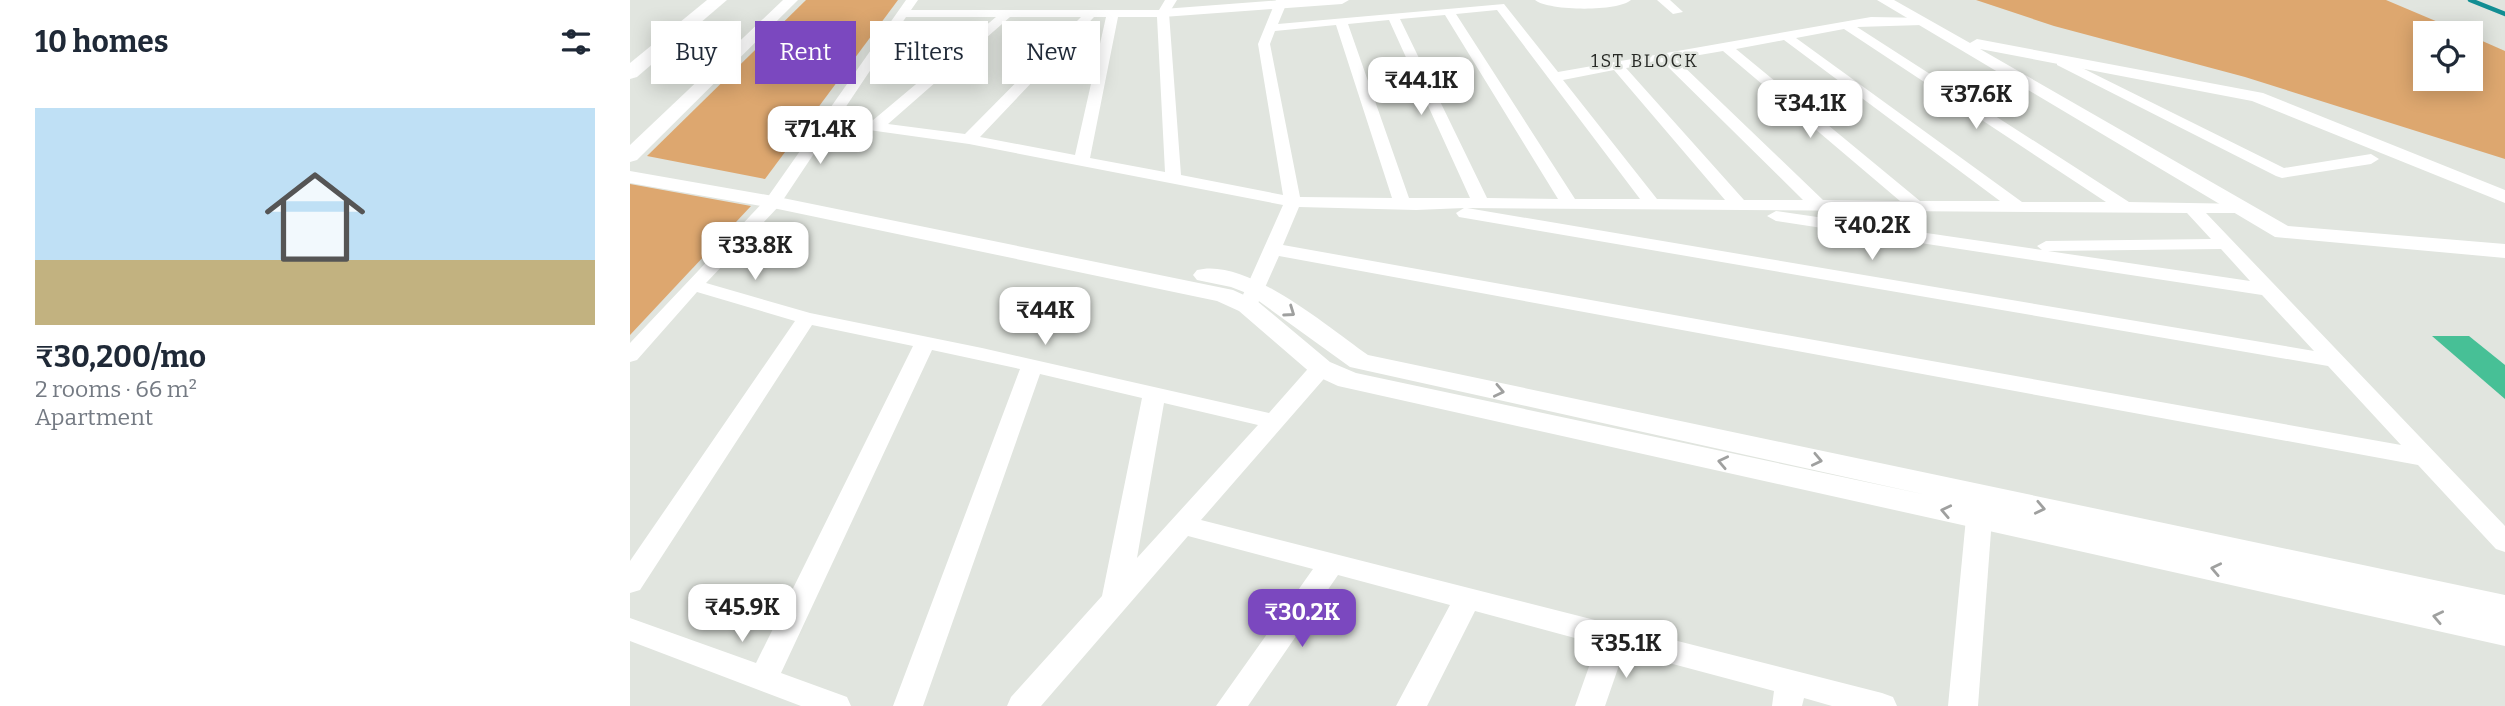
<!DOCTYPE html>
<html lang="en">
<head>
<meta charset="utf-8">
<style>
  body { margin:0; font-family:Bitter,serif; background:#f6f6f7; color:#1f2937; height:100vh; display:flex; flex-direction:column; font-size:26px; white-space:nowrap }
  * { box-sizing:border-box; margin:0 }
  p { font-size:23px; color:#747a83 }
  .icon { flex:none; width:38px; height:38px; fill:none; stroke:currentColor; stroke-width:2; stroke-linecap:round; stroke-linejoin:round }
  .map { position:relative; flex:1; overflow:hidden }
  .side { display:flex; flex-direction:column; background:#fff; width:630px }
  .side>* { flex:none }
  .guide { position:absolute; left:21px; top:21px; width:665px; height:63px; display:flex; gap:14px }
  .buttons { position:absolute; left:1783px; top:21px; display:grid; gap:14px }
  .buttons a { display:grid; place-items:center; width:70px; height:70px; border-radius:0px; background:#fff; box-shadow:0 4px 18px #0003; font-size:35px }
  .price { position:absolute; translate:-50% -60px; padding:0 16px; border-radius:14px; background:#fff; color:#222; font-size:23px; line-height:46px; filter:drop-shadow(0 2px 4px #0008) }
  .price::after { content:''; position:absolute; left:50%; top:42px; width:21px; height:16px; margin-left:-10px; background:inherit; clip-path:polygon(0 0,100% 0,50% 100%) }
  .price.selected { background:#7b48bf; color:#fff }
  ul { padding:0; list-style:none }
  li { display:grid; align-content:center; gap:14px; height:371px; padding:0 35px }
  li+li { border-top:2px solid #e0e1e3 }
  li span { display:grid; place-items:center; height:217px; border-radius:0px; color:#555 }
  li>.icon { margin-inline-start:auto }
  span .icon { width:126px; height:126px; fill:#fffc; stroke-width:1 }
  li b { font-size:30px }
  h2 { display:flex; justify-content:space-between; align-items:center; height:84px; padding:0 35px; font-size:30px }
  .tag { padding:0 24px; border-radius:0px; background:#fff; box-shadow:0 4px 18px #0003; font-size:24px; line-height:63px }
  .tag.selected { background:#7b48bf; color:#fff }
  main { display:flex; flex:1; min-height:0 }
  .map>svg:first-child { display:block }
  .green { fill:#dda76f }
  .lines { fill:none; stroke-linecap:round; stroke-linejoin:round }
  .stream { stroke:#128e93; stroke-width:4.5 }
  .building { fill:#47c096 }
  .minor { fill:#fff; fill-rule:evenodd }
  .tertiary { fill:#fff; fill-rule:evenodd }
  .trunk { fill:#fff; fill-rule:evenodd }
  .oneway { stroke:#9fa09f }
  .labels { text-anchor:middle; dominant-baseline:central; stroke-width:5; stroke-linejoin:round; paint-order:stroke }
  .far-quarter-label { font-size:18px; letter-spacing:2px; fill:#282a26; stroke:#e1e5df }
</style>
</head>
<body>
<main>
<section class="side">
<h2>10 homes<svg class="icon" aria-label="filters" viewBox="0 0 24 24"><path d="M4 7h16M4 17h16"/><circle cx="9" cy="7" r="2"/><circle cx="15" cy="17" r="2"/></svg></h2>
<ul>
<li><span style="background:linear-gradient(#bfe0f5 70%,#c2b280 0)"><svg class="icon" aria-label="home" viewBox="0 0 24 24"><path d="M3 11l9-7 9 7M6 9v11h12V9"/></svg></span><div><b>₹30,200/mo</b><p>2 rooms · 66 m²</p><p>Apartment</p></div></li>
</ul>
</section>
<div class="map">
<svg width="1875" height="706" viewBox="0 0 1875 706">
  <rect width="100%" height="100%" fill="#e1e5df"/>
  <!-- green -->
  <g class="green">
    <path d="M176,0H268L135,179L17,156Z"/>
    <path d="M1346,0H1756L1834,33H1796V79H1841V36L1875,51V159L1615,77L1424,26Z"/>
    <path d="M0,184L121,206L0,335Z"/>
  </g>
  <g class="lines">
    <!-- stream -->
    <path class="stream" d="M1840,0L1875,14"/>
  </g>
  <!-- building -->
  <path class="building" d="M1802,336H1839L1875,365V399Z"/>
  <g class="lines">
    <!-- minor -->
    <g class="minor">
      <path d="M276,0H288L281,10H529L535,0H547L539,13L551,175L653,195L628,44L646,0H658L648,24L874,4L928,72L1241,17L1296,18V24L1292,25L1227,27L1499,202L1618,204L1620,208L1612,213H1576L1875,526V552L1866,549L1788,465L649,256L625,310H611L608,306L653,205L339,144L203,125L149,206L76,283L180,313L352,348L639,413L683,363H699L702,368L699,373L571,520L1252,693L1263,697L1267,706H1202L1174,698L1172,706H1142L1144,691L994,651L975,706H945L967,644L845,611L797,706H766L820,605L708,575L618,706H586L683,569L558,536L411,706H377L381,697L472,596L512,398L410,374L293,706H263L390,369L302,350L151,673L217,697L221,706H171L0,641V618L126,663L283,346L182,325L10,590L0,593V561L165,321L67,292L7,360L0,362V343L137,198ZM867,10L1010,199H945L826,14ZM815,15L928,199L857,198L770,19ZM276,17H366L242,121L209,117ZM380,17H451L335,134L258,124ZM464,17H476L445,155L350,137ZM488,17H527L535,172L460,158ZM759,20L840,198H779L718,24ZM706,25L762,198L670,197L640,44L645,31ZM1214,29L1476,202H1392L1166,38ZM1154,40L1370,201H1290L1106,49ZM1093,51L1270,201L1193,200L1046,59ZM1033,62L1173,200H1114L996,68ZM984,70L1095,200L1027,199L933,80ZM669,207L786,210L834,208L826,213L829,217L1698,366L1771,445L653,245ZM837,208L1557,213L1581,239L1416,241L1407,246L1412,250L1146,211L1137,216L1146,221L1632,295L1684,351ZM1591,249L1620,281L1418,251ZM534,403L628,425L507,558Z"/>
      <path d="M1027,0H1040L1053,12L1043,14Z"/>
      <path d="M1432,58L1654,168L1741,154L1749,159L1741,164L1652,178L1646,176L1427,65V59Z"/>
      <path d="M1349,509L1358,512L1362,518L1348,706H1318L1336,518L1340,512Z"/>
    </g>
    <!-- tertiary -->
    <g class="tertiary">
      <path d="M153,0H168L7,160L0,162V145Z"/>
      <path d="M653,0H719L712,4L533,17L526,13L533,9Z"/>
      <path d="M905,0H1001C988,12 918,11 905,0Z"/>
      <path d="M1247,0H1264L1340,43L1347,39L1633,93L1875,190V203L1622,101L1350,49L1658,226L1875,244V258L1645,237Z"/>
      <path d="M0,171L143,196L603,290L627,301L700,362L726,373L1297,495L720,367L619,294L601,287L567,280L563,275L567,270C617,257 697,327 738,355L1875,595V646L708,386L682,374L609,311L587,301L143,208L0,183Z"/>
    </g>
    <!-- trunk -->
    <path class="trunk" d="M77,0H97L7,77L0,79V63Z"/>
  </g>
  <!-- one-way arrows -->
  <defs><path id="oneway-chevron" d="M-2-3.5L2.5 0L-2 3.5" fill="none" stroke-width="1.6" stroke-linecap="round" stroke-linejoin="round" transform="scale(1.75)"/></defs>
  <g class="oneway">
    <use href="#oneway-chevron" transform="translate(660 312) rotate(35)"/>
    <use href="#oneway-chevron" transform="translate(869 391) rotate(12)"/>
    <use href="#oneway-chevron" transform="translate(1187 460) rotate(12)"/>
    <use href="#oneway-chevron" transform="translate(1093 462) rotate(-168)"/>
    <use href="#oneway-chevron" transform="translate(1410 508) rotate(12)"/>
    <use href="#oneway-chevron" transform="translate(1316 511) rotate(-168)"/>
    <use href="#oneway-chevron" transform="translate(1586 569) rotate(-168)"/>
    <use href="#oneway-chevron" transform="translate(1808 617) rotate(-168)"/>
  </g>
  <g class="labels">
    <!-- far-quarter labels -->
    <g class="far-quarter-label">
      <text x="1015" y="61">1ST BLOCK</text>
    </g>
  </g>
</svg>
<div class="buttons">
<a><svg class="icon" aria-label="locate" viewBox="0 0 24 24"><circle cx="12" cy="12" r="6"/><path d="M12 2v4M12 18v4M2 12h4M18 12h4"/></svg></a>
</div>
<b class="price" style="left:791px;top:117px">₹44.1K</b>
<b class="price" style="left:1346px;top:131px">₹37.6K</b>
<b class="price" style="left:1180px;top:140px">₹34.1K</b>
<b class="price" style="left:190px;top:166px">₹71.4K</b>
<b class="price" style="left:1242px;top:262px">₹40.2K</b>
<b class="price" style="left:125px;top:282px">₹33.8K</b>
<b class="price" style="left:415px;top:347px">₹44K</b>
<b class="price" style="left:112px;top:644px">₹45.9K</b>
<b class="price selected" style="left:672px;top:649px">₹30.2K</b>
<b class="price" style="left:996px;top:680px">₹35.1K</b>
<div class="guide">
<a class="tag">Buy</a>
<a class="tag selected">Rent</a>
<a class="tag">Filters</a>
<a class="tag">New</a>
</div>
</div>
</main>
</body>
</html>
